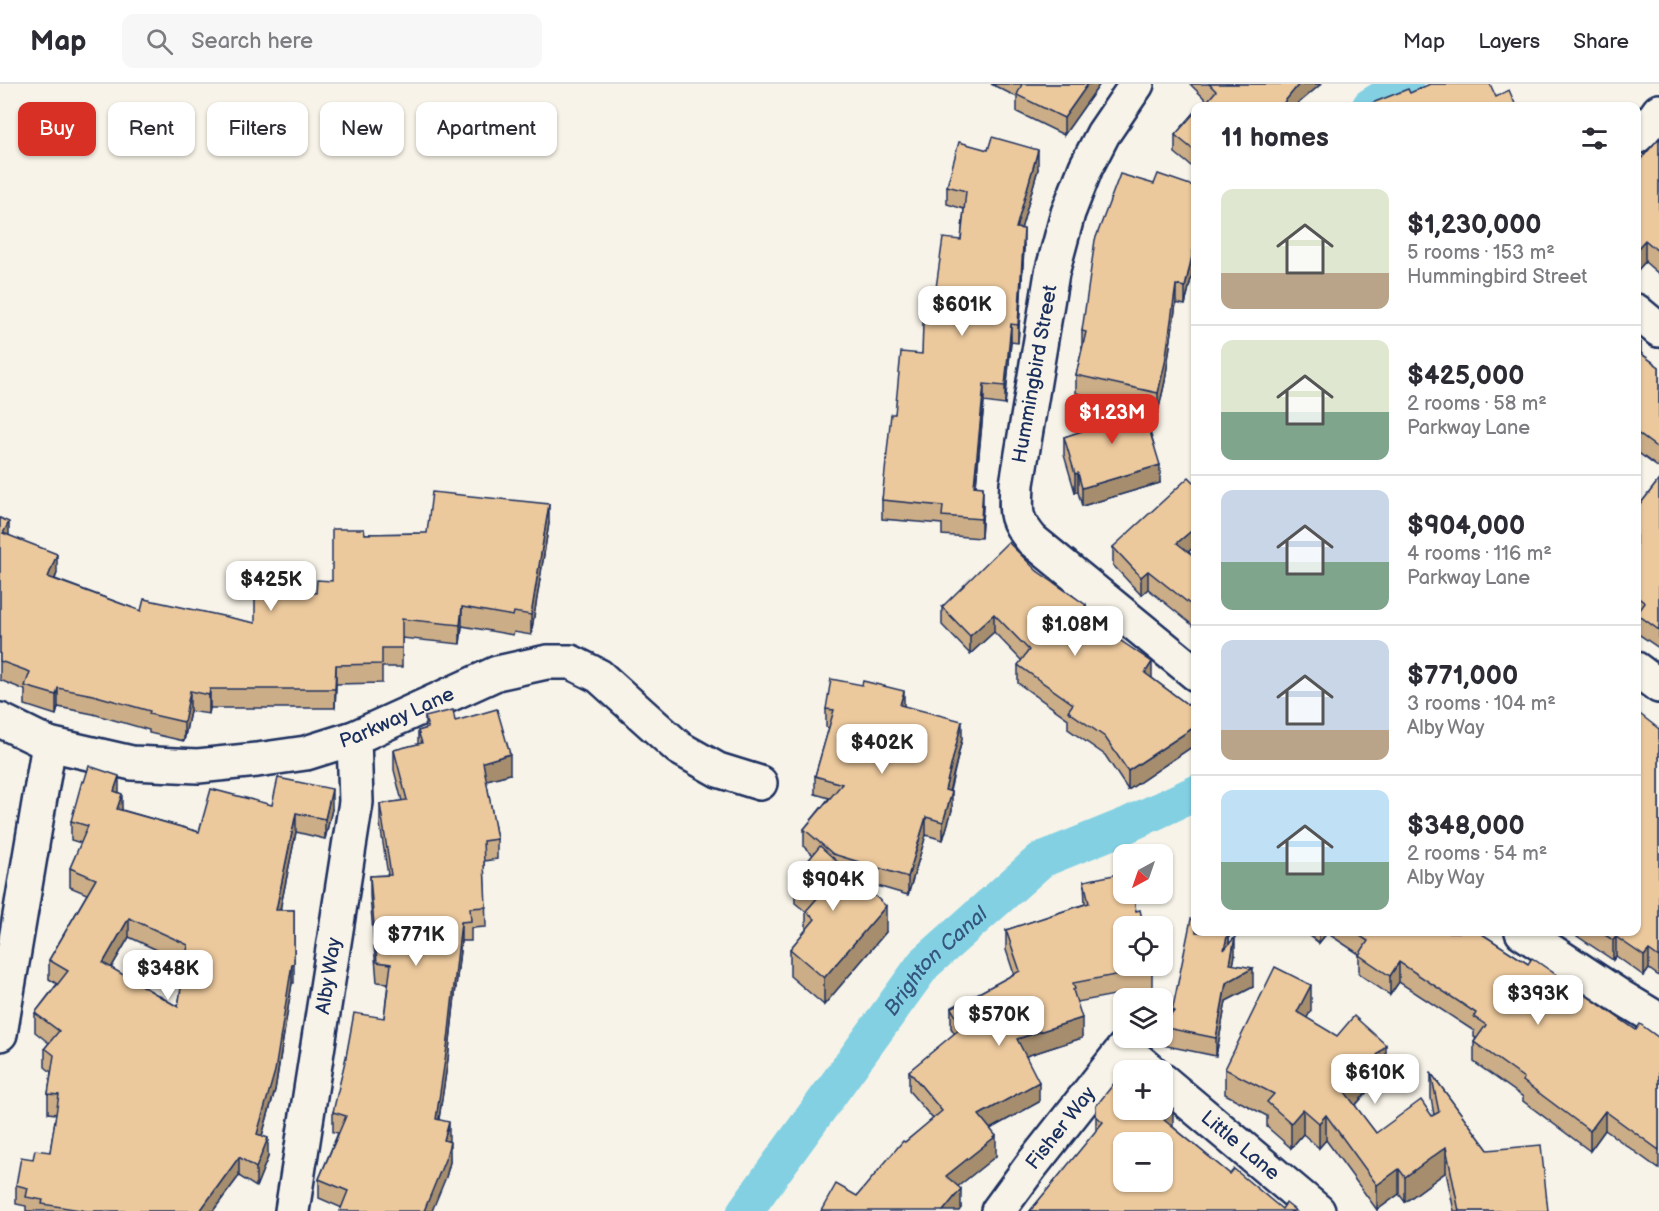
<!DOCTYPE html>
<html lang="en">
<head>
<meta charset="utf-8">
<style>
  body { margin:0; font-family:"Balsamiq Sans",sans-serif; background:#f7f7f7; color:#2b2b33; height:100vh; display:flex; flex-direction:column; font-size:22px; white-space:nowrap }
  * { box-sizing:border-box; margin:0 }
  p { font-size:20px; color:#7c7c81 }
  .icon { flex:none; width:33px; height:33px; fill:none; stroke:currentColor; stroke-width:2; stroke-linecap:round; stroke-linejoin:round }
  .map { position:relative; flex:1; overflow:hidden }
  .side { position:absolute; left:1191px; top:18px; width:450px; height:834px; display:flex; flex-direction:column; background:#fff; border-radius:12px; box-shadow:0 2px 4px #0004 }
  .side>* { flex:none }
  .top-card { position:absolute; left:18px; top:18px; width:570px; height:54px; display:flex; gap:12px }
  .needle { width:39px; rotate:220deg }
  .fabs { position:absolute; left:1113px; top:760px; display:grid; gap:12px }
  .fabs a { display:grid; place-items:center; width:60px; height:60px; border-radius:12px; background:#fff; box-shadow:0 2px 4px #0004; font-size:30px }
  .price { position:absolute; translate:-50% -51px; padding:0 14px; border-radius:12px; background:#fff; color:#222; font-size:20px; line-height:39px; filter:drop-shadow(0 2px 3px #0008) }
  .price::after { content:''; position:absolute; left:50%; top:36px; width:18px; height:14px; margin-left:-9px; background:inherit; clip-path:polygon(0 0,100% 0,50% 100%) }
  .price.on { background:#d93025; color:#fff }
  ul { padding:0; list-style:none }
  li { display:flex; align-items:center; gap:18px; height:150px; padding:0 30px }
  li+li { border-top:2px solid #e1e1e2 }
  li span { display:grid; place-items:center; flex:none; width:168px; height:120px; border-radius:12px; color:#555 }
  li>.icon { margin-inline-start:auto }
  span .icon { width:72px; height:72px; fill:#fffc; stroke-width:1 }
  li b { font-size:26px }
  h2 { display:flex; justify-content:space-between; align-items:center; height:72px; padding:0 30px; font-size:26px }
  .tag { padding:0 21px; border-radius:12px; background:#fff; box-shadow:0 2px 4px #0004; font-size:21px; line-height:54px }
  .tag.on { background:#d93025; color:#fff }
  header { display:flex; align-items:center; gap:36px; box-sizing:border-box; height:84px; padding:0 30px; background:#fff; border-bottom:2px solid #e1e1e2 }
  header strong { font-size:28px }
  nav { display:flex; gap:33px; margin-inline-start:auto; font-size:21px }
  .search { width:420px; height:54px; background:#f7f7f7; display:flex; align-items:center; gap:15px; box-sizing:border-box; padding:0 21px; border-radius:12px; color:#7c7c81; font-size:22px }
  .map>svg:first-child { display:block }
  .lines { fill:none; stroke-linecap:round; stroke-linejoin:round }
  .canal { stroke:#83d0e3; stroke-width:36 }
  .minor-casing { stroke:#1b2f5e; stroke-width:38 }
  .minor { stroke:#f7f3e8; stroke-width:33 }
  .wall { fill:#cbad87; stroke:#1b2f5e; stroke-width:1.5; fill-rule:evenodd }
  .shaded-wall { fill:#a58d6e; stroke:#1b2f5e; stroke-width:1.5 }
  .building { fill:#ecc99d; stroke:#1b2f5e; stroke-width:1.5; fill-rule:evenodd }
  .labels { text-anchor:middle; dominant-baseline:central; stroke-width:4.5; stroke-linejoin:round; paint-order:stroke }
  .street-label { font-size:20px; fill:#1b2f5e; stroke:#f7f3e8 }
  .water-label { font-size:21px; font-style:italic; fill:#35577f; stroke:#f7f3e8 }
</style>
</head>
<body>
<header>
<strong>Map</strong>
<div class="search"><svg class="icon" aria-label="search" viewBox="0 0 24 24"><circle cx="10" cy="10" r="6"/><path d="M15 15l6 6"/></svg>Search here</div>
<nav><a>Map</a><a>Layers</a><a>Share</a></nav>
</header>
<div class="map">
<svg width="1659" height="1127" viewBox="0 0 1659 1127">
  <rect width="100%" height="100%" fill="#f7f3e8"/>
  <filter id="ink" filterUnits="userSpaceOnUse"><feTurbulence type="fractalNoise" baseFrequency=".0167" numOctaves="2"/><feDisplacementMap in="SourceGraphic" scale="12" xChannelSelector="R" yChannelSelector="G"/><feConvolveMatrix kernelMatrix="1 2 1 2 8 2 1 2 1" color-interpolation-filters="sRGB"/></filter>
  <g filter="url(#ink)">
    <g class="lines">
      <!-- canal -->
      <g class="canal">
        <path d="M1370,22L1406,0"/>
        <path id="s1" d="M745,1127L924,880L1041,776L1125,742L1196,709"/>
      </g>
      <!-- minor casing -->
      <g class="minor-casing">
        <g id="minor">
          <path d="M1137,0L1103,50L1086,83L1068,129L1052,189L1017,400C1016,429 1013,433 1032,456L1196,590"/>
          <path d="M1636,53L1649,41L1659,27"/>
          <path d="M1636,227L1659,246"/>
          <path d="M1636,585L1659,602"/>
          <path id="s2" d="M0,636L49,660L132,679L198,682L257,676L306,669L354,654L497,589L547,578H571L599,592L679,664L718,686L760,699"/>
          <path d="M1522,848L1621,913L1659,936"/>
          <path d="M0,950L49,660"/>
          <path id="s3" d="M1162,996L1318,1127"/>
          <path id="s4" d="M292,1127L356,718L354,654"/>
          <path id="s5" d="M998,1127L1031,1082L1124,964L1151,987"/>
        </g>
      </g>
      <!-- minor -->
      <use href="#minor" class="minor"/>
    </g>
    <!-- wall -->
    <g class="wall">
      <path d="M991,0H1100L1064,51L1017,28V13Z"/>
      <path d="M1190,0H1321L1301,17H1207Z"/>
      <path d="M1196,27V86L1175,69V51Z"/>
      <path d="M1659,54V190L1645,178L1636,188V81Z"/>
      <path d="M1038,85L1021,145L1024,164L1018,259L1011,258L1005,321L984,318L976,402L983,421L981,454L942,451V440L882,435V416L895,330L922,270L935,211L961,156L964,125L947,120V102Z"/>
      <path d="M1154,100L1196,103V173L1185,221L1176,219L1165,297L1158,328L1143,324L1160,399L1082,422L1078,408H1075L1064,371V353L1081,348V332L1124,320L1076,309V291L1082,266V247Z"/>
      <path d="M1636,256L1641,269L1659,283V384L1636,367Z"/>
      <path d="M1659,396V564L1637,549L1636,530V422L1638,423Z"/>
      <path d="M1196,400V461L1188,468L1196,474V544L1148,505L1141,511L1113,481V463Z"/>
      <path d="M0,434L9,451L57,489L55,495L141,527L255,539L316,509L332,497L365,450L427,449L549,439L531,551L514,548L513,551L462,542L460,560L402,554V583H382V599L336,600L335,624H210L209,630L190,627L184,657L149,649V646L93,630L58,623L56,631L25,621V606L0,596Z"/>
      <path d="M1037,487L1086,530L1152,594L1196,627V660L1128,706L1105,671L1068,645V635L1018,599V581L1022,577L994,548L970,570L942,541V523Z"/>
      <path d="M904,622L962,655L950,707L952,726L943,756L926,751L908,811L857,796L886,848L824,921L790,892V865L806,846V828L795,819V793L813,771L804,763V745L829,714L815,710V692L829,644L826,643V625Z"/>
      <path d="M425,633L455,637L510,690L486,696L497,755V775L484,777L486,843L471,844V857H461L448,975L439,1035L449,1058L450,1078L446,1093L342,1124L319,1114V1095L338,1049L333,1048V1028L384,934L388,899L377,898L370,812V792L388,791L380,740V720L402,717L394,686V666L418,660V647L425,645Z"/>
      <path d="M1659,645V892L1649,885L1644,892L1616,872L1613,876L1571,848H1636Z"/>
      <path d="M119,709L122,726L199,748L272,721L332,725L325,755L296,748L280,826H294V899H292L275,1006L262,1052L268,1073L256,1103L239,1092L213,1127H26V1122L16,1120V1101L33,1075L50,1068L56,1030L48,1029V1010L51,988L45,983V964L49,959L35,948V929L57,900L49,895V876L87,810L70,803V784L81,759L71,756V737ZM129,853L185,879L178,923L111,884Z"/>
      <path d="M1084,797L1136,827L1152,884V904L1077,918L1082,954L1026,972L1039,1018L990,1045L996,1072L958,1102L961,1124L857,1112L905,1058L933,1035L909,1007V987L955,950L951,944V924L1014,890L1006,866V846L1085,820Z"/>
      <path d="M1229,848V860L1235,871L1233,881L1253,903L1226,917L1216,972L1162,961V942L1172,930Z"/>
      <path d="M1305,848H1479L1528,880L1636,946L1659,954V1085L1605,1046L1590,1067L1523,1017V1013L1474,978V958L1476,954L1474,953V947L1399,898L1390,911L1359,890V870L1327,849L1319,859Z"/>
      <path d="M1311,926L1306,934L1386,986L1355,1022L1376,1049L1432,1032L1434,1031L1431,1014V989L1488,1066L1548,1127H1454L1446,1088L1405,1118L1399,1110L1377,1126L1326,1056L1319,1064L1303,1050L1291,1064L1267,1043V1032L1225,1010V985Z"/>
      <path d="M1096,1022L1173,1043L1230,1090L1282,1125L1030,1127L1096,1048Z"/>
    </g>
    <!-- shaded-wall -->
    <g class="shaded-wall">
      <path d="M1088,0H1100L1064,51V34Z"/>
      <path d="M1299,0H1321L1301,17L1296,22H1281Z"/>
      <path d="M1038,66V85L1016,163V144Z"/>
      <path d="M1024,145V164L1018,259V241Z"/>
      <path d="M1196,155V173L1185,221V203Z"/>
      <path d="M1645,156V178L1636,188V166Z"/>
      <path d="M1176,201V219L1165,297L1158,328V309Z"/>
      <path d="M1011,240V258L1005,321V302Z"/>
      <path d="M1641,259V277L1636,283V264Z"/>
      <path d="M984,300V318L974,420V402Z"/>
      <path d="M1160,381V399L1082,422V404Z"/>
      <path d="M1078,389V408H1075V390Z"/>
      <path d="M983,403V421L981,454V435Z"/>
      <path d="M549,420V439L531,551V531Z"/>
      <path d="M9,438V457L3,449Z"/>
      <path d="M1196,443V461L1177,478V459Z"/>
      <path d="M57,470V489L48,512V493Z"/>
      <path d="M1148,487V505L1141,511V493Z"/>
      <path d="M1086,521V540L1082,527Z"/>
      <path d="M462,523V542L460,560V541Z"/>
      <path d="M994,530V548L970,570V552Z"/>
      <path d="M1152,578V597L1145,589Z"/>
      <path d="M336,581V600L335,624V605Z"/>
      <path d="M58,604V623L56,631V611Z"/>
      <path d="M210,605V624L209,630V611Z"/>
      <path d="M190,607V627L184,657V638Z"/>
      <path d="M904,607V625L900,621Z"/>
      <path d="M962,637V655L945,724V706Z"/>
      <path d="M1196,642V660L1128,706V687Z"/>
      <path d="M510,670V690L483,697V678Z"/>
      <path d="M119,692V712L114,707Z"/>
      <path d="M332,705V725L325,755V735Z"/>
      <path d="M952,708V726L943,756V738Z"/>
      <path d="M122,710V729L117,725Z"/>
      <path d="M296,729V748L276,845V826Z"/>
      <path d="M926,733V751L908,811V793Z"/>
      <path d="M886,822V848L824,921V894Z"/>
      <path d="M129,834V853L103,898V879Z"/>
      <path d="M461,838V857L448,975L436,1054V1035Z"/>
      <path d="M1228,848H1229V861L1224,866Z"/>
      <path d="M1319,848H1327V849L1319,859Z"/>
      <path d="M1235,853V871L1230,897L1253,884V903L1226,917L1216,972V954Z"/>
      <path d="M1616,853V872L1613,876V856Z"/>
      <path d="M1649,866V885L1644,892V872Z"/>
      <path d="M1399,878V898L1390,911V892Z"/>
      <path d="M292,880V899L275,1006L257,1069V1050Z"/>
      <path d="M1311,901V926L1297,953V928Z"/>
      <path d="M1082,934V954L1017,975V955Z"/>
      <path d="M1386,961V986L1345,1033V1008Z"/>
      <path d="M1039,998V1018L979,1051V1031Z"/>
      <path d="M1173,1025V1046L1164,1036Z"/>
      <path d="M1303,1025V1050L1291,1064V1039Z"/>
      <path d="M1605,1027V1046L1590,1067V1047Z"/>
      <path d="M1326,1031V1056L1319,1064V1039Z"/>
      <path d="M449,1038V1058L444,1056Z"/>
      <path d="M996,1052V1072L946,1112V1092Z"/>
      <path d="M268,1054V1073L256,1103V1084Z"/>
      <path d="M450,1058V1078L446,1093L432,1127H424Z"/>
      <path d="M1446,1063V1088L1405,1118V1093Z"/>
      <path d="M239,1073V1092L213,1127H200Z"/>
      <path d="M1399,1085V1110L1377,1126V1101Z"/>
      <path d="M961,1105V1124L959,1127H943Z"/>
    </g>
    <!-- building -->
    <g class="building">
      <path d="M1022,0H1088L1064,34L1017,11Z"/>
      <path d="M1209,0H1299L1281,22H1203L1216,7Z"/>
      <path d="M1430,0H1490L1496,13L1509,6L1516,22H1368L1367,21L1408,5L1410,9Z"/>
      <path d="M1196,27V68L1175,51Z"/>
      <path d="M992,53L1038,66L1016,144L1024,145L1018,241L1011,240L1005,302L984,300L974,402L983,403L981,435L942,432L943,422L882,416L891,330H895L901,268L922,270L924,210L935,211L943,154L961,156L966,107L947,102L959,58L988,66Z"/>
      <path d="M1659,54V168L1645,156L1636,166V81Z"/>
      <path d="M1120,90L1154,100L1158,90L1196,103V155L1185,203L1176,201L1165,279L1158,309L1076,291L1086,248L1082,247L1095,156Z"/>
      <path d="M1636,256L1641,259L1636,264Z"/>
      <path d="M1636,266L1659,283V365L1636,348Z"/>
      <path d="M1140,315L1160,381L1082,404L1078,389L1075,390L1064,353L1085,346L1081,332Z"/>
      <path d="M1189,393L1196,400V443L1177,459L1196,474V525L1148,487L1141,493L1113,463Z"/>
      <path d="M1659,396V546L1637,530L1645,519L1636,512V422L1638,423Z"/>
      <path d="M432,408L549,420L531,531L514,528L513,532L462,523L460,541L402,535V564H382V580L336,581L335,605H210L209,611L190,607L184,638L149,630L150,627L93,611L58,604L56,611L25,602L30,588L0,577V434L9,438L3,449L57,470L48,493L141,527L144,515L255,539V509H293V507L316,509L317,496L332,497V445H364L365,450L427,449Z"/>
      <path d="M1008,458L1037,487L1086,521L1082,527L1094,536L1093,538L1152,578L1145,589L1196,627V642L1128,687L1105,653L1068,627L1073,620L1018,581L1029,566L994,530L970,552L942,523Z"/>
      <path d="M831,595L862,601L863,597L904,607L900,621L962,637L945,706L952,708L943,738L926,733L908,793L833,770L804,745L842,700L815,692L834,626L826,625Z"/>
      <path d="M497,625L510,670L483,678L497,755L483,757L486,823L470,824L471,837L461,838L448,956L436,1035L449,1038L444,1056L450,1058L446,1073L424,1127H340L348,1107L319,1095L346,1032L333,1028L346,973L354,929L384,934L391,880L377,878L370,792L391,791L380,720L407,716L394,666L422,659L418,647L428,644L425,633L453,626L455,637Z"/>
      <path d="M1636,627L1659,645V873L1649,866L1644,872L1616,853L1613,856L1600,848H1636Z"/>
      <path d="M89,682L119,692L114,707L122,710L117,725L199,748L211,705L272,721L278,694L332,705L325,735L296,729L276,826H294V880H292L275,987L257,1050L268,1054L256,1084L239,1073L200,1127H87L42,1120L43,1116L26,1113L28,1104L16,1101L21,1073L33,1075L35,1066L50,1068L59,1011L48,1010L54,971L45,964L59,947L35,929L68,887L49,876L96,795L70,784L88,742L71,737L82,697L84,698ZM129,834L188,861L178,923L103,879Z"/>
      <path d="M820,762L886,822L824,894L790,865L815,835L806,827L819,812L795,793Z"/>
      <path d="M1124,789V810H1133L1136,827L1140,826L1144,843H1124V882H1152V884L1073,899L1075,905L1073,906L1082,934L1017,955L1039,998L979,1031L996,1052L946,1092L961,1105L943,1127H821L836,1100L857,1112L903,1057L905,1058L942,1027L909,987L962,943L951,924L1020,887L1006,846L1089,819L1084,797Z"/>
      <path d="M1191,835L1196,836V848H1228L1224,866L1235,853L1230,880L1253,884L1226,899L1216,954L1162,943V942L1175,926L1172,928Z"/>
      <path d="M1354,848H1479L1528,880L1532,874L1636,946L1640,940L1659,954V1066L1605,1027L1590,1047L1523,997L1524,994L1474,958L1486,941L1474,933L1476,929L1399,878L1390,892L1359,871L1368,857Z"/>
      <path d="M1275,883L1311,901L1297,928L1337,952L1354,932L1386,961L1345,1008L1376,1049L1421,1016L1432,1032L1439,1028L1431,989L1488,1066L1541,1061L1548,1127H1459L1446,1063L1405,1093L1399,1085L1377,1101L1326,1031L1319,1039L1303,1025L1291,1039L1267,1018L1274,1010L1225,985Z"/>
      <path d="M1124,987V1026H1162V1017L1173,1025L1164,1036L1230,1090L1234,1085L1282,1125L1286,1119L1296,1127H1030L1103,1038L1096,1032V1022ZM1124,1059H1162V1098H1124Z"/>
    </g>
  </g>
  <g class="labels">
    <!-- street labels -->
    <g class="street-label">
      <text transform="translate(1035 290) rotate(-80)">Hummingbird Street</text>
      <text stroke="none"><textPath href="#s2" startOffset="412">Parkway Lane</textPath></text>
      <text stroke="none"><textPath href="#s4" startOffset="238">Alby Way</textPath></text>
      <text stroke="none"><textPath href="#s5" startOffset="104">Fisher Way</textPath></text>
      <text stroke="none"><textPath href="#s3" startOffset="102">Little Lane</textPath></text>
    </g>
    <!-- water labels -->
    <g class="water-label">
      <text stroke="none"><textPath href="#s1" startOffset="315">Brighton Canal</textPath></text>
    </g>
  </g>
</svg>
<div class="fabs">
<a><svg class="needle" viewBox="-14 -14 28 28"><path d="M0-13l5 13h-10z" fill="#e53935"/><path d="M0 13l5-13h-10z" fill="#7c7c81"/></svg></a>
<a><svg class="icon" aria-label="locate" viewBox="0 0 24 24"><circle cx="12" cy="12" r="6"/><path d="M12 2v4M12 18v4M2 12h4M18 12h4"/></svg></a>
<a><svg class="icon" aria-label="layers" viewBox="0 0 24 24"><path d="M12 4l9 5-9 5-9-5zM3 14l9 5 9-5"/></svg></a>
<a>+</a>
<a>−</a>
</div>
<b class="price" style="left:962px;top:253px">$601K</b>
<b class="price on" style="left:1112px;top:361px">$1.23M</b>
<b class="price" style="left:271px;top:528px">$425K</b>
<b class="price" style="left:1075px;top:573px">$1.08M</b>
<b class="price" style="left:882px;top:691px">$402K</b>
<b class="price" style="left:833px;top:828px">$904K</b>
<b class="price" style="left:416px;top:883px">$771K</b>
<b class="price" style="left:168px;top:917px">$348K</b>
<b class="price" style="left:1538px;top:942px">$393K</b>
<b class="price" style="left:999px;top:963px">$570K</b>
<b class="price" style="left:1375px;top:1021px">$610K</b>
<div class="top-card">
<a class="tag on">Buy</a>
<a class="tag">Rent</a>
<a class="tag">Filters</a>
<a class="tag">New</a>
<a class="tag">Apartment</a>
</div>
<section class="side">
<h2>11 homes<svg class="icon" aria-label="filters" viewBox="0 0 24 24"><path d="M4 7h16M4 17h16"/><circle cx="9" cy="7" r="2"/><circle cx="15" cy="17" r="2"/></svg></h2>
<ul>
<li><span style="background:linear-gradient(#dfe7d0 70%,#b9a48a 0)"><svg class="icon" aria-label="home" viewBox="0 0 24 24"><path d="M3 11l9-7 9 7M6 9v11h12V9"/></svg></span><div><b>$1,230,000</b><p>5 rooms · 153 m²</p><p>Hummingbird Street</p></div></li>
<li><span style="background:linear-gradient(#dfe7d0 60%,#7fa58c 0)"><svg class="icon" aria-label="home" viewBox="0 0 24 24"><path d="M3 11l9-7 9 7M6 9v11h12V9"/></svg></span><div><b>$425,000</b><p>2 rooms · 58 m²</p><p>Parkway Lane</p></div></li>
<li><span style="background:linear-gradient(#c9d6e8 60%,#7fa58c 0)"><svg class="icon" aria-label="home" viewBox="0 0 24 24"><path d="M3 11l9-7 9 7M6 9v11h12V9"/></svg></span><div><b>$904,000</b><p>4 rooms · 116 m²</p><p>Parkway Lane</p></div></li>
<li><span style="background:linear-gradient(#c9d6e8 75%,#b9a48a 0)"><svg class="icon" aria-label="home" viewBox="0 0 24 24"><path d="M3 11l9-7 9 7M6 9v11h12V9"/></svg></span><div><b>$771,000</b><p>3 rooms · 104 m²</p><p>Alby Way</p></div></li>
<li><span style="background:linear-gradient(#bfe0f5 60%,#7fa58c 0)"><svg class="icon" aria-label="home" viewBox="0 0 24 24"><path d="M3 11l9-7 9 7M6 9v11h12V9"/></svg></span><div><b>$348,000</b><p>2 rooms · 54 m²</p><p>Alby Way</p></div></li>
</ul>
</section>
</div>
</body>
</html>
